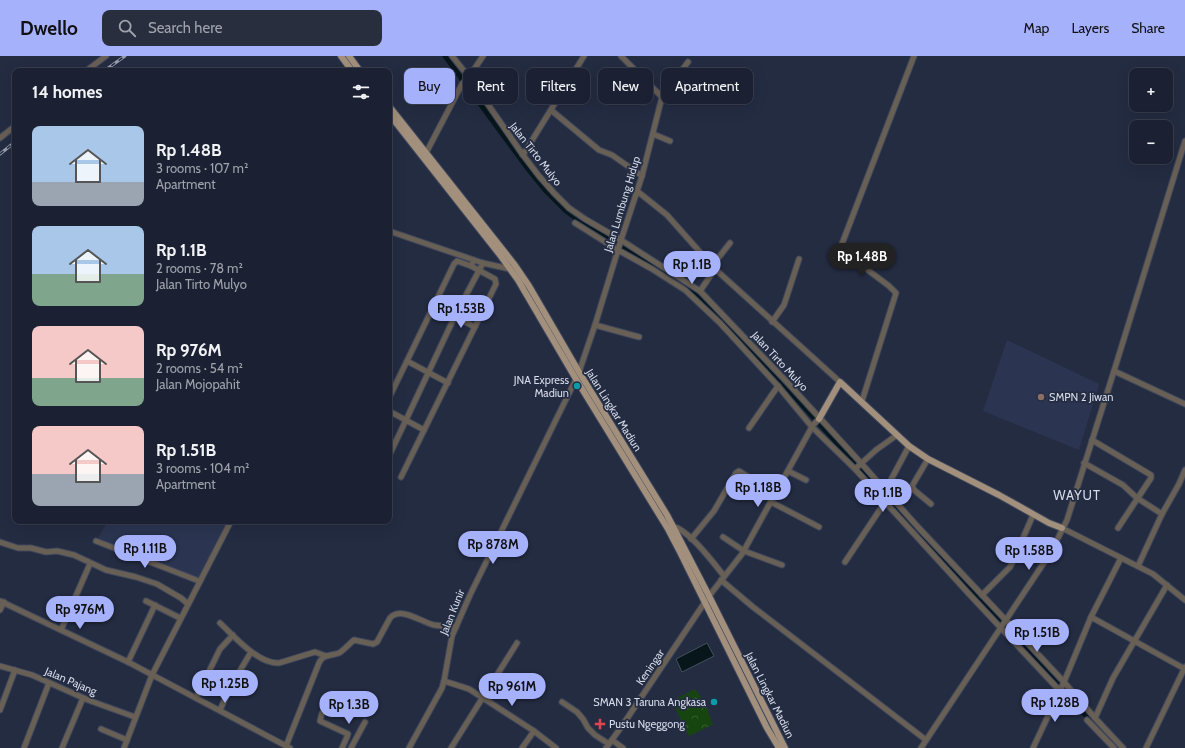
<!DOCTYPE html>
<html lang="en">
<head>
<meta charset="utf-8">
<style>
  body { margin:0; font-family:Cabin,sans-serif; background:#282e3e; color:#f1f3f6; height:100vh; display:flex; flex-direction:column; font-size:15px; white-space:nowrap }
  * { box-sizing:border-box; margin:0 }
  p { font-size:13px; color:#a0a3ac }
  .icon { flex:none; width:22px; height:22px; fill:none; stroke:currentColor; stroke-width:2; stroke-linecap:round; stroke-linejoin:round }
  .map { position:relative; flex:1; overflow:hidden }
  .side { position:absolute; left:12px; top:12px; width:380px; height:456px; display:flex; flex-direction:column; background:#1b2132; border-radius:8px; box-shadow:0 4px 16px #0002,0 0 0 1px #393e4d }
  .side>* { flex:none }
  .guide { position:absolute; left:404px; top:12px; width:380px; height:36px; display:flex; gap:8px }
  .controls { position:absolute; left:1129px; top:12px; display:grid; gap:8px }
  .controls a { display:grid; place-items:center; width:44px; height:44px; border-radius:8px; background:#1b2132; box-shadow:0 4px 16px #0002,0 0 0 1px #393e4d; font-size:20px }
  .price { position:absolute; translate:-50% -34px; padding:0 9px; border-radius:14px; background:#a6b1fc; color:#111; font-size:13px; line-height:26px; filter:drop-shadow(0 1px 2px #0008) }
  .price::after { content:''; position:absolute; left:50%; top:24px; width:12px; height:9px; margin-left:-6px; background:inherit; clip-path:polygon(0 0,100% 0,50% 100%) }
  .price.current { background:#222; color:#fff }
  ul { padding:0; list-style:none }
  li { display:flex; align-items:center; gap:12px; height:100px; padding:0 20px }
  li span { display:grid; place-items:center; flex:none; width:112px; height:80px; border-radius:8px; color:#555 }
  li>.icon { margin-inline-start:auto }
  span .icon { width:48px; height:48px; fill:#fffc; stroke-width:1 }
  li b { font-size:17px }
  h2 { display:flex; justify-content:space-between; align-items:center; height:48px; padding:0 20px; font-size:17px }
  .tag { padding:0 14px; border-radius:8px; background:#1b2132; box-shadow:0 4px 16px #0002,0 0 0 1px #393e4d; font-size:14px; line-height:36px }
  .tag.current { background:#a6b1fc; color:#111 }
  header { display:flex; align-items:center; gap:24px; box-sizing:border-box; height:56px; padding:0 20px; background:#a6b1fc; color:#111 }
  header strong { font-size:19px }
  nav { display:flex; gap:22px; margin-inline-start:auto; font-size:14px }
  .search { width:280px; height:36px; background:#282e3e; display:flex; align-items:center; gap:10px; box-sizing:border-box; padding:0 14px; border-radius:8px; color:#a0a3ac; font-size:15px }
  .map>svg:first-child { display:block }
  .built { fill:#2b3551 }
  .park { fill:url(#park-crowns) }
  .water { fill:#06161b; stroke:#445159 }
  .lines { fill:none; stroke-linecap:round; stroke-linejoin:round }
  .canal { stroke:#06161b; stroke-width:5 }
  .minor-casing { stroke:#40485d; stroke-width:7 }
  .major-casing { stroke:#40485d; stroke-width:8 }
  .minor { stroke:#685f55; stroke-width:5 }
  .major { stroke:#a2907c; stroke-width:6 }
  .rail-casing { stroke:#999fb0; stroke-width:3 }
  .rail { stroke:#242c42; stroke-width:1.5; stroke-dasharray:4.5; stroke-linecap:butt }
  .culture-dot { fill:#0f9aa8; stroke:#242c42; stroke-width:1.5 }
  .education-dot { fill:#8d6e63; stroke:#242c42; stroke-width:1.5 }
  .health-dot { fill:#e0444e; stroke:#242c42; stroke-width:1.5 }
  .labels { text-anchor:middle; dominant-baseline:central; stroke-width:3.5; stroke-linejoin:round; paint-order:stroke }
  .street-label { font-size:11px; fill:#d6dbea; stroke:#242c42 }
  .poi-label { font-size:11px; fill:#d6dbea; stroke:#242c42; text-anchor:end }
  .quarter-label { font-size:13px; letter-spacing:1px; fill:#d6dbea; stroke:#242c42 }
</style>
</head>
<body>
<header>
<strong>Dwello</strong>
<div class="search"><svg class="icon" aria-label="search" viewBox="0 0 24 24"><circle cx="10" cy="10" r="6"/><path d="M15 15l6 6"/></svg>Search here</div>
<nav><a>Map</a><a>Layers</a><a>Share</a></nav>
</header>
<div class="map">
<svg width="1185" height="692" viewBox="0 0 1185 692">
  <defs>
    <pattern id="park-crowns" width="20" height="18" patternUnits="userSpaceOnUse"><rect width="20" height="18" fill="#17450f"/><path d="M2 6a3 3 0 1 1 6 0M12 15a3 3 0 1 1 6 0" fill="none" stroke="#385f32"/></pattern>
  </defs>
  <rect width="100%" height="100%" fill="#242c42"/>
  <!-- built -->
  <g class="built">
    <path d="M1007,284L1099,328L1079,394L983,355Z"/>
    <path d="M108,465H229L198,523L97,484Z"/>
  </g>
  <!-- park -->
  <path class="park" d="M695,633L706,649L712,667L714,668L689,680L672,645Z"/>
  <!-- water -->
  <path class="water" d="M707,587L714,600L682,616L676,603Z"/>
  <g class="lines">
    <!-- canal -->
    <g class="canal">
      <path d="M445,0L528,113L545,134L566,155L589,172L626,192L663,215L691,234L706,247L785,330"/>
      <path d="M784,329L1092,666"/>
    </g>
    <!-- minor casing -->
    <g class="minor-casing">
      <g id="minor">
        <path d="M452,0L469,21L523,99L539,120L554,137L569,152L585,163L621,184L700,235L720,256L785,324L861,407L917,470L1035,595L1064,626L1095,662L1123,692"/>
        <path d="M86,15L106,0"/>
        <path d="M662,41L688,6"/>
        <path d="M551,54L599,94L612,99L642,120"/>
        <path d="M653,78L670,85"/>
        <path d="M0,82L15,70"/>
        <path d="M426,97L462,28L469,21L483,0"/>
        <path d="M523,99L584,0"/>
        <path d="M637,135L667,159L715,213L840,326"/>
        <path d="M575,167L618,194L652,213L685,234L720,267L778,330L812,371L855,413L969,538L1060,635"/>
        <path d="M389,175L474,204"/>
        <path d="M483,207L510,213"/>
        <path d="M712,210L730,187"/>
        <path d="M700,235L715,213"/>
        <path d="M434,250L475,271"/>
        <path d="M772,266L784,249L799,203"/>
        <path d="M595,269L639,281"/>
        <path d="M407,305L448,327"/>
        <path d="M1114,315L1185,348"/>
        <path d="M579,316L595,269L621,184L642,120L662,41L621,0"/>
        <path d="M389,342L454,208L457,205L471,210L474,204L483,207L455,260L389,400"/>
        <path d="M862,345L896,237L889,230L840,193L914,0"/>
        <path d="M389,355L424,374"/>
        <path d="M749,372L778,330"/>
        <path d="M1092,384L1151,419V422L1118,472"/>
        <path d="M928,403L912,430L914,434L931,448"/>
        <path d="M1084,407L1123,429L1137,442L1162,458"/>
        <path d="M855,413L876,394L897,379"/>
        <path d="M788,415L806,424"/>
        <path d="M401,421L496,228L495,223L471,210"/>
        <path d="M885,435L909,390"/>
        <path d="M771,446L819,471"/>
        <path d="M672,470C689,474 713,506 724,520"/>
        <path d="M1062,472L1153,518L1185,544"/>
        <path d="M723,481L744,495L782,509"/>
        <path d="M691,483L714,455L736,417L739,415L775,438"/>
        <path d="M96,485L199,525"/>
        <path d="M0,486L18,492H31L46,496L57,495L74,499L106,514L136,521L157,528L181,542L188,548"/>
        <path d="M1020,489L1033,459"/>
        <path d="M845,506L885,446"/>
        <path d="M1138,510L1162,458L1179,428L1185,414"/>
        <path d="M721,524L753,551L926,684"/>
        <path d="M982,539L1010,511L1015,502"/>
        <path d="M0,545L128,606L290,692"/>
        <path d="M146,545L180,562"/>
        <path d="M0,554L4,546"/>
        <path d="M1091,561L1185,613"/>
        <path d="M220,567C234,580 258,608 279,607L315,596L326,600"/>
        <path d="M61,574L89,510"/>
        <path d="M128,606L155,549"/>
        <path d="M0,610L32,619L88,644L135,661"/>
        <path d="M444,625L469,633L534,675L556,692"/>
        <path d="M196,642L220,593L233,579"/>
        <path d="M562,646L577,656L583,663L588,672L595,679L609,688"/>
        <path d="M0,654L15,614"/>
        <path d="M220,654L231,630L251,596"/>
        <path d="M322,657L320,665L348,678L347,681L342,692"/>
        <path d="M1095,662L1113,622L1167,529"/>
        <path d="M1087,664L1114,692"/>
        <path d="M101,673L127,684"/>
        <path d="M612,684L623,692"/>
        <path d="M286,690L319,607C323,598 331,600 339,597C344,594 349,588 354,584L373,588L377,586L390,562C401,550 421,566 434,569C441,570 448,571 456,571"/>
        <path d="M24,692L49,627"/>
        <path d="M62,692L83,642"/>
        <path d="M124,692L152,619L231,465"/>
        <path d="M351,692L365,666"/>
        <path d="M409,692L442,632L444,625L452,580L470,539L576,323"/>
        <path d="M451,692L517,587"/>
        <path d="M522,692L534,675"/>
        <path d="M606,692L622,670L709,540L742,498L813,369L819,363"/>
        <path d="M921,692L1051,496L1067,464L1114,315L1185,85"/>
        <path d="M1033,692L1064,626L1091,561L1121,502"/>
        <path d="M1146,692L1185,611"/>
      </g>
    </g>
    <!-- major casing -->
    <g class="major-casing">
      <g id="major">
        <path d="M341,0L352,15"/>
        <path d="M349,0L360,15"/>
        <path d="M389,50L514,208L529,230L579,316L667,459L709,540L785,692"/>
        <path d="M389,58L500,199L518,224L576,323L668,473L679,494L767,672L779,692"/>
        <path d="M819,363L840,326L909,390L928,403L999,439L1049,467L1062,472"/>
      </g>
    </g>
    <!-- minor -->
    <use href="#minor" class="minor"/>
    <!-- major -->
    <use href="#major" class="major"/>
    <!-- rail casing -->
    <g class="rail-casing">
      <g id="rail">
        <path d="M104,15L125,0"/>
        <path d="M0,98L15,86"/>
      </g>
    </g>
    <!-- rail -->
    <use href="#rail" class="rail"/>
  </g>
  <!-- markers -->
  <g class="culture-dot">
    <circle cx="577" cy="330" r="4"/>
    <circle cx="714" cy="646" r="4"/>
  </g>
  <circle class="education-dot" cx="1041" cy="341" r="4"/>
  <path class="health-dot" d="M598 662h4v4h4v4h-4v4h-4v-4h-4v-4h4z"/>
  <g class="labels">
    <!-- street labels -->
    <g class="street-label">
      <text transform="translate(536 98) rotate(52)">Jalan Tirto Mulyo</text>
      <text transform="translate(622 148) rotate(-73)">Jalan Lumbung Hidup</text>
      <text transform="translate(780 305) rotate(47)">Jalan Tirto Mulyo</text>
      <text transform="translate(614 354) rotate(58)">Jalan Lingkar Madiun</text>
      <text transform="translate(452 556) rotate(-68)">Jalan Kunir</text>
      <text transform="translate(650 611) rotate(-56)">Keningar</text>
      <text transform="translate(71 625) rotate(23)">Jalan Pajang</text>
      <text transform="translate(770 639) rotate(63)">Jalan Lingkar Madiun</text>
    </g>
    <!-- poi labels -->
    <g class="poi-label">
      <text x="569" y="324">JNA Express<tspan x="569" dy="13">Madiun</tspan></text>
      <text x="1049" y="341" text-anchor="start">SMPN 2 Jiwan</text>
      <text x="706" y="646">SMAN 3 Taruna Angkasa</text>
      <text x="609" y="668" text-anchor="start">Pustu Ngeggong</text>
    </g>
    <!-- quarter labels -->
    <g class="quarter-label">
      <text x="1077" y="439">WAYUT</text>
    </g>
  </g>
</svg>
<div class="controls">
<a>+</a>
<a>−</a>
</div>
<b class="price current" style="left:862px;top:221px">Rp 1.48B</b>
<b class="price" style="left:692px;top:229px">Rp 1.1B</b>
<b class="price" style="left:461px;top:273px">Rp 1.53B</b>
<b class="price" style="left:758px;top:452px">Rp 1.18B</b>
<b class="price" style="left:883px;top:457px">Rp 1.1B</b>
<b class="price" style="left:493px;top:509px">Rp 878M</b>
<b class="price" style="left:145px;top:513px">Rp 1.11B</b>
<b class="price" style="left:1029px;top:515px">Rp 1.58B</b>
<b class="price" style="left:80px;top:574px">Rp 976M</b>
<b class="price" style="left:1037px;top:597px">Rp 1.51B</b>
<b class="price" style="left:225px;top:648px">Rp 1.25B</b>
<b class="price" style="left:512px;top:651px">Rp 961M</b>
<b class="price" style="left:1055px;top:667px">Rp 1.28B</b>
<b class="price" style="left:349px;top:669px">Rp 1.3B</b>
<div class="guide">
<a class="tag current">Buy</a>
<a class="tag">Rent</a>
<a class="tag">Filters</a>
<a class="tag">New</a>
<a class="tag">Apartment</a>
</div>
<section class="side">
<h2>14 homes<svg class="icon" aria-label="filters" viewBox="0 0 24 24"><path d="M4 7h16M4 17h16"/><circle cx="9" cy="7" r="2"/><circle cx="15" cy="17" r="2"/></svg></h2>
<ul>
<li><span style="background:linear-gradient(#a9c7e8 70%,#9aa5b1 0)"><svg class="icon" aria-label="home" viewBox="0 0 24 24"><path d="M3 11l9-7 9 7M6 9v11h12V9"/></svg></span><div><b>Rp 1.48B</b><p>3 rooms · 107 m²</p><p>Apartment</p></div></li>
<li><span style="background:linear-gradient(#a9c7e8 60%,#7fa58c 0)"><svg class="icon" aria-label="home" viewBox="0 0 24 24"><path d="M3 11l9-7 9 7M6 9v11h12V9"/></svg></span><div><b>Rp 1.1B</b><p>2 rooms · 78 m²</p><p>Jalan Tirto Mulyo</p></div></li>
<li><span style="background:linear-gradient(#f6c9c9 65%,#7fa58c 0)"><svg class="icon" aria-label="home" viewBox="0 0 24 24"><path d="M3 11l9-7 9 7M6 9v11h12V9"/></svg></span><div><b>Rp 976M</b><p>2 rooms · 54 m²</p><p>Jalan Mojopahit</p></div></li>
<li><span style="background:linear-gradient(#f6c9c9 60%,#9aa5b1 0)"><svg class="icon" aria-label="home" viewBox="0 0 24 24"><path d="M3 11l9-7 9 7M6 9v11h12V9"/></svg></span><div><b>Rp 1.51B</b><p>3 rooms · 104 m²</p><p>Apartment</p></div></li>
</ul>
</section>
</div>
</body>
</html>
